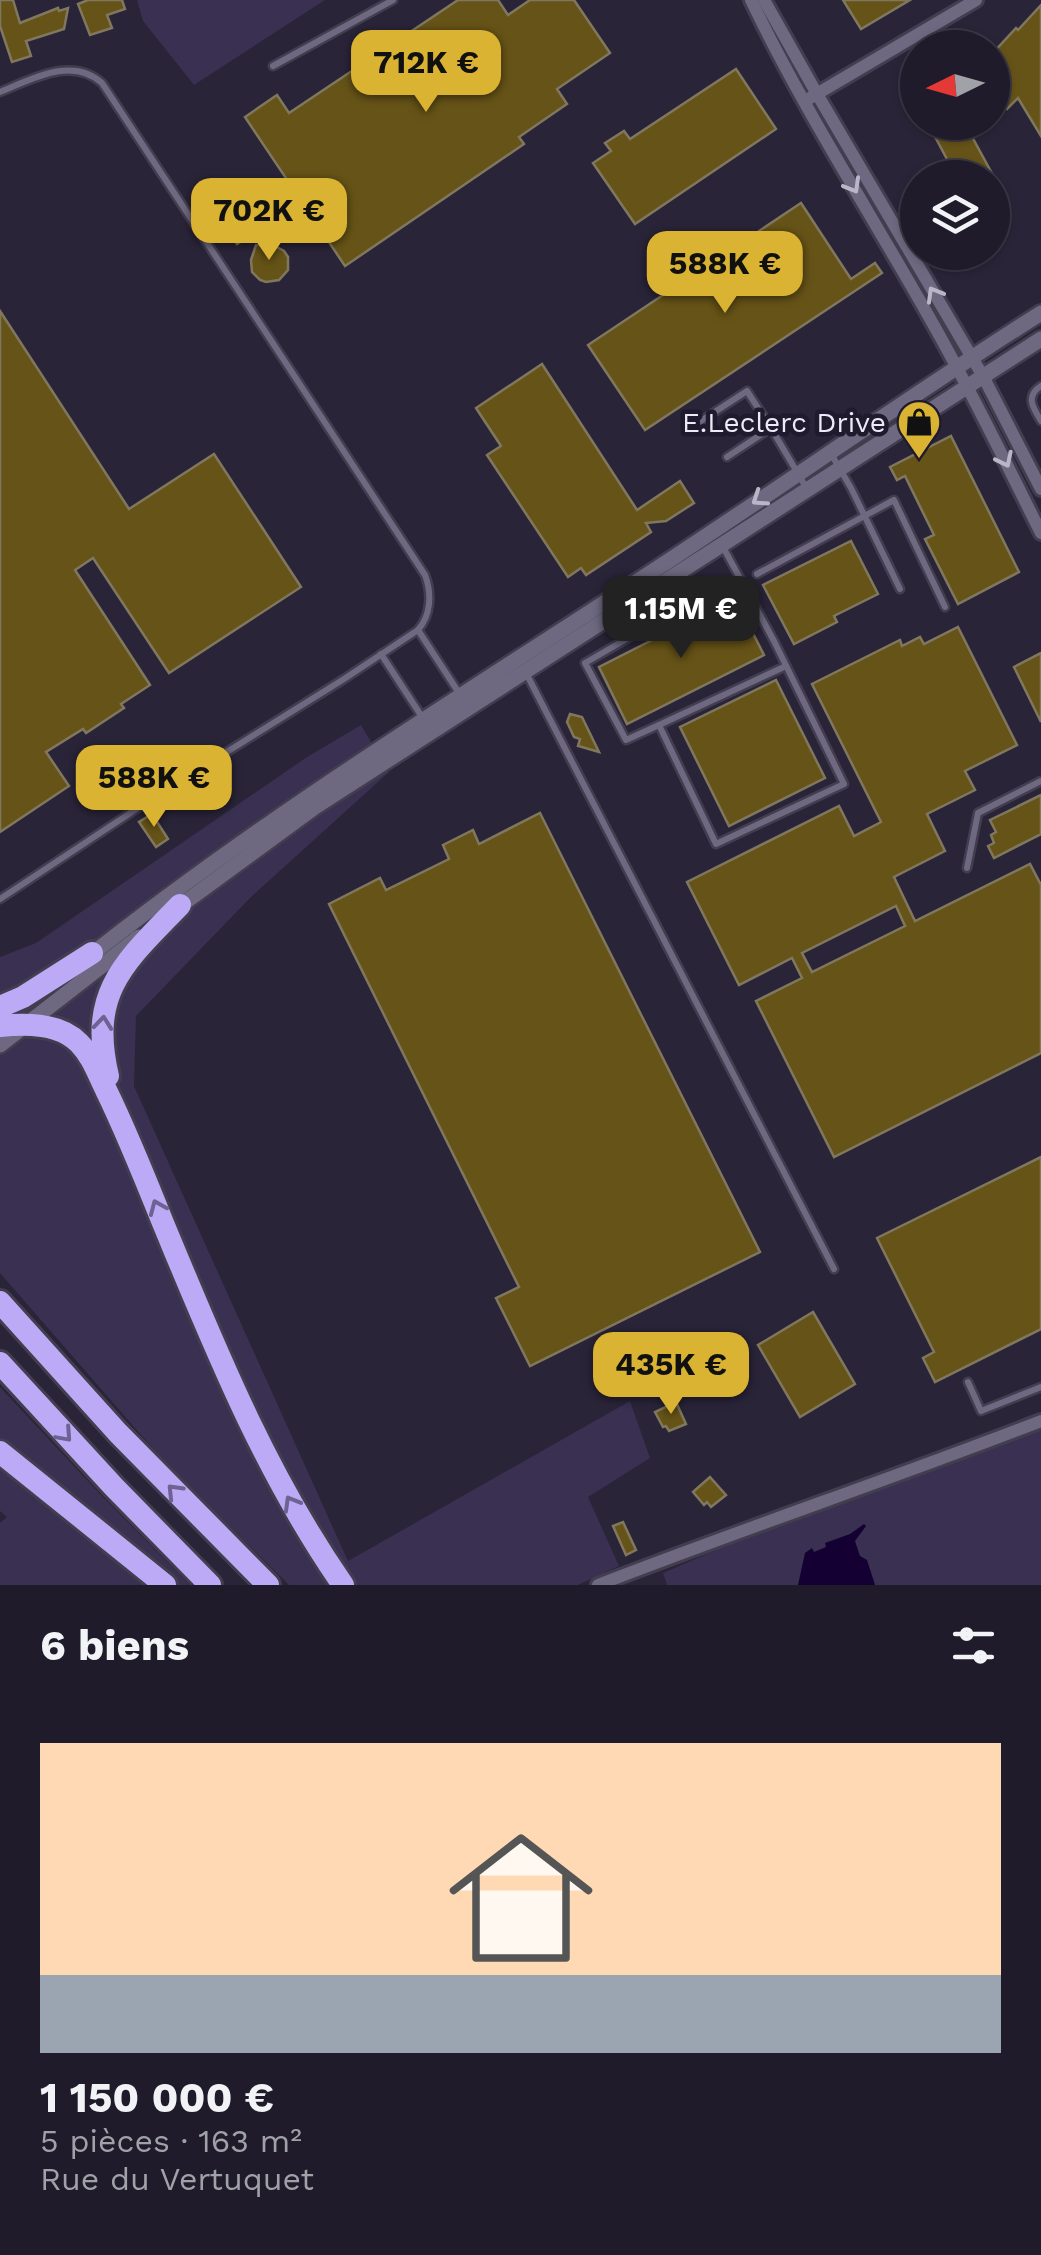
<!DOCTYPE html>
<html lang="fr">
<head>
<meta charset="utf-8">
<style>
  body { margin:0; font-family:"Work Sans",sans-serif; background:#2c2836; color:#f1f3f6; height:100vh; display:flex; flex-direction:column; font-size:38px; white-space:nowrap }
  * { box-sizing:border-box; margin:0 }
  p { font-size:32px; color:#a1a1a8 }
  .icon { flex:none; width:55px; height:55px; fill:none; stroke:currentColor; stroke-width:2; stroke-linecap:round; stroke-linejoin:round }
  .map { position:relative; height:1585px; overflow:hidden }
  .details { display:flex; flex-direction:column; background:#1f1b2a; flex:1 }
  .details>* { flex:none }
  .needle { width:65px; rotate:265deg }
  .controls { position:absolute; left:900px; top:30px; display:grid; gap:20px }
  .controls a { display:grid; place-items:center; width:110px; height:110px; border-radius:50%; background:#1f1b2a; box-shadow:0 2px 8px #0004,0 0 0 2px #3c3947; font-size:50px }
  .price { position:absolute; translate:-50% -85px; padding:0 22px; border-radius:20px; background:#dab333; color:#111; font-size:32px; line-height:65px; filter:drop-shadow(0 2px 5px #0008) }
  .price::after { content:''; position:absolute; left:50%; top:60px; width:30px; height:22px; margin-left:-15px; background:inherit; clip-path:polygon(0 0,100% 0,50% 100%) }
  .price.on { background:#222; color:#fff }
  ul { padding:0; list-style:none }
  li { display:grid; align-content:center; gap:20px; height:530px; padding:0 40px }
  li span { display:grid; place-items:center; height:310px; border-radius:0px; color:#555 }
  li>.icon { margin-inline-start:auto }
  span .icon { width:180px; height:180px; fill:#fffc; stroke-width:1 }
  li b { font-size:42px }
  h2 { display:flex; justify-content:space-between; align-items:center; height:120px; padding:0 40px; font-size:42px }
  .map>svg:first-child { display:block }
  .green { fill:#393052 }
  .water { fill:#140032 }
  .building { fill:#665317; stroke:#80775f; stroke-width:2.5; fill-rule:evenodd }
  .lines { fill:none; stroke-linecap:round; stroke-linejoin:round }
  .service-casing { stroke:#423e4f; stroke-width:11 }
  .minor-casing { stroke:#423e4f; stroke-width:18 }
  .tertiary-casing { stroke:#423e4f; stroke-width:20 }
  .motorway-casing { stroke:#423e4f; stroke-width:28 }
  .service { stroke:#6e6980; stroke-width:6 }
  .minor { stroke:#6e6980; stroke-width:12 }
  .tertiary { stroke:#6e6980; stroke-width:15 }
  .motorway { stroke:#bdaaf6; stroke-width:22 }
  .oneway { stroke:#bab6c8 }
  .oneway2 { stroke:#6e6292 }
  .labels { text-anchor:middle; dominant-baseline:central; stroke-width:9; stroke-linejoin:round; paint-order:stroke }
  .poi-label { font-size:28px; fill:#edeaf8; stroke:#1f1a2d; text-anchor:end }
</style>
</head>
<body>
<div class="map">
<svg width="1041" height="1585" viewBox="0 0 1041 1585">
  <rect width="100%" height="100%" fill="#292438"/>
  <!-- green -->
  <g class="green">
    <path d="M137,0H325L194,85L143,21Z"/>
    <path d="M361,725L389,772L250,898L136,1016L134,1086L348,1561L630,1401L650,1458L588,1497L619,1566L578,1585H289L168,1466L0,1273V957L36,943L307,757Z"/>
    <path d="M0,1387L102,1496L190,1585H0V1523L7,1517L0,1511Z"/>
    <path d="M1041,1412V1585H667L663,1573L776,1524L772,1511L833,1493Z"/>
  </g>
  <!-- water -->
  <path class="water" d="M864,1524L866,1526L855,1541L860,1556L867,1560L875,1585H798L805,1553L812,1548L814,1552L826,1547L825,1543L850,1534Z"/>
  <!-- building -->
  <g class="building">
    <path d="M0,0H13L20,23L58,8L59,11L68,8L64,29L26,41L31,56L12,62L0,26Z"/>
    <path d="M88,0H122L125,9L107,15L112,28L90,35L78,4Z"/>
    <path d="M458,0H498L508,15L530,0H574L610,53L557,89L567,104L519,137L524,144L345,266L245,117L277,95L289,113Z"/>
    <path d="M843,0H910L861,29Z"/>
    <path d="M1041,5V136L1018,98L1007,109L992,96V88L1005,74L992,62V54L1016,28L1018,30Z"/>
    <path d="M736,69L776,129L635,224L593,163L611,151L605,143L624,131L630,139Z"/>
    <path d="M947,122H964L1007,201L992,210V178H957L932,131Z"/>
    <path d="M801,203L851,279L875,263L882,273L645,430L588,345Z"/>
    <path d="M254,218L260,229L237,244L230,234Z"/>
    <path d="M256,245H273L284,251L288,257V270L279,280L266,282L260,280L252,272L251,260Z"/>
    <path d="M0,311L129,509L214,454L301,587L169,673L93,558L75,570L150,685L121,704L124,708L86,733L83,729L46,752L69,786L0,832Z"/>
    <path d="M542,364L637,510L680,481L694,503L666,521L646,523L651,532L586,575L581,568L568,577L487,455L501,446L476,408Z"/>
    <path d="M951,436L1019,572L958,604L925,539L934,535L905,476L897,480L890,467Z"/>
    <path d="M851,541L878,594L834,616L837,622L794,644L763,585Z"/>
    <path d="M735,598L764,655L627,724L599,667Z"/>
    <path d="M958,627L1017,745L965,771L975,790L927,814L945,851L894,877L915,921L1030,864L1041,885V1053L834,1157L756,1001L802,978L792,958L739,985L687,882L839,806L854,836L881,822L812,684L900,640L902,646L920,637L924,644ZM896,906L905,926L812,972L802,953Z"/>
    <path d="M1041,653V722L1014,667Z"/>
    <path d="M776,680L825,778L729,826L680,727Z"/>
    <path d="M570,714L582,717L599,752L578,746L580,739L574,737L567,722Z"/>
    <path d="M1041,795V834L994,858L988,846L994,843L991,835L996,832L990,820Z"/>
    <path d="M540,813L760,1252L530,1366L496,1298L519,1287L329,904L380,878L386,890L449,859L443,845L473,830L479,844Z"/>
    <path d="M152,814L168,839L156,847L139,822Z"/>
    <path d="M1041,1157V1329L935,1382L923,1358L934,1352L877,1238Z"/>
    <path d="M813,1312L855,1384L800,1417L758,1345Z"/>
    <path d="M676,1402L686,1424L669,1431L666,1426L663,1427L655,1412Z"/>
    <path d="M710,1477L726,1495L711,1507L707,1502L704,1505L693,1492Z"/>
    <path d="M623,1522L636,1550L626,1555L613,1526Z"/>
  </g>
  <g class="lines">
    <!-- service casing -->
    <g class="service-casing">
      <g id="service">
        <path d="M273,66L393,0"/>
        <path d="M0,92C32,79 72,56 102,83L425,575C432,594 431,615 418,630L344,679L153,798L0,899"/>
        <path d="M1041,386C1025,396 1033,408 1041,421"/>
        <path d="M690,428L747,391L771,428"/>
        <path d="M830,452L851,488L900,589"/>
        <path d="M727,457L771,428L807,489"/>
        <path d="M723,547L774,641L844,784L716,844L659,725L626,740L585,663L649,626L742,581"/>
        <path d="M757,574L894,500L945,607"/>
        <path d="M418,630L459,693"/>
        <path d="M381,654L424,720"/>
        <path d="M526,673L834,1269"/>
        <path d="M659,725L786,666"/>
        <path d="M967,868L978,813L1041,781"/>
        <path d="M968,1382L981,1411L1041,1387"/>
      </g>
    </g>
    <!-- minor casing -->
    <g class="minor-casing">
      <g id="minor">
        <path d="M751,0C802,106 866,206 924,308C966,381 1003,457 1041,533"/>
        <path d="M764,0L817,94L984,378L1041,489"/>
        <path d="M810,98L976,0"/>
        <path d="M598,1585C745,1528 894,1478 1041,1421"/>
      </g>
    </g>
    <!-- tertiary casing -->
    <g class="tertiary-casing">
      <g id="tertiary">
        <path d="M173,911L315,807L1041,339"/>
        <path d="M86,959C258,822 446,706 630,586C768,497 902,401 1041,313"/>
        <path d="M0,1045L139,937"/>
      </g>
    </g>
    <!-- motorway casing -->
    <g class="motorway-casing">
      <g id="motorway">
        <path d="M0,1007L23,997L92,953"/>
        <path d="M0,1026C27,1023 60,1023 79,1043C92,1056 98,1074 106,1090C127,1133 145,1178 163,1223C215,1348 265,1473 343,1585"/>
        <path d="M108,1076C88,991 125,962 180,905"/>
        <path d="M0,1302L118,1433L268,1585"/>
        <path d="M0,1363L114,1487L210,1585"/>
        <path d="M0,1452L165,1585"/>
      </g>
    </g>
    <!-- service -->
    <use href="#service" class="service"/>
    <!-- minor -->
    <use href="#minor" class="minor"/>
    <!-- tertiary -->
    <use href="#tertiary" class="tertiary"/>
    <!-- motorway -->
    <use href="#motorway" class="motorway"/>
  </g>
  <!-- one-way arrows -->
  <defs><path id="oneway-chevron" d="M-2-3.5L2.5 0L-2 3.5" fill="none" stroke-width="1.6" stroke-linecap="round" stroke-linejoin="round" transform="scale(2.5)"/></defs>
  <g class="oneway">
    <use href="#oneway-chevron" transform="translate(853 186) rotate(60)"/>
    <use href="#oneway-chevron" transform="translate(934 294) rotate(-120)"/>
    <use href="#oneway-chevron" transform="translate(1005 460) rotate(64)"/>
    <use href="#oneway-chevron" transform="translate(759 499) rotate(146)"/>
  </g>
  <g class="oneway2">
    <use href="#oneway-chevron" transform="translate(103 1023) rotate(-84)"/>
    <use href="#oneway-chevron" transform="translate(157 1207) rotate(-113)"/>
    <use href="#oneway-chevron" transform="translate(65 1435) rotate(48)"/>
    <use href="#oneway-chevron" transform="translate(174 1491) rotate(-134)"/>
    <use href="#oneway-chevron" transform="translate(291 1503) rotate(-120)"/>
  </g>
  <!-- icons -->
  <defs>
    <g id="shop-pin" transform="scale(2.25)"><path d="M0 17L-7.5 6A9.5 9.5 0 1 1 7.5 6Z" fill="#dab333" stroke="#1f1a2d"/><path d="M-5-2.5h2.3a2.7 3.5 0 0 1 5.4 0H5L5.5 6h-11ZM-1.5-2.5h3a1.5 2.3 0 0 0-3 0Z" fill="#111"/></g>
  </defs>
  <g fill-rule="evenodd">
    <use href="#shop-pin" x="919" y="422"/>
  </g>
  <g class="labels">
    <!-- poi labels -->
    <g class="poi-label">
      <text x="886" y="422">E.Leclerc Drive</text>
    </g>
  </g>
</svg>
<div class="controls">
<a><svg class="needle" viewBox="-14 -14 28 28"><path d="M0-13l5 13h-10z" fill="#e53935"/><path d="M0 13l5-13h-10z" fill="#a1a1a8"/></svg></a>
<a><svg class="icon" aria-label="layers" viewBox="0 0 24 24"><path d="M12 4l9 5-9 5-9-5zM3 14l9 5 9-5"/></svg></a>
</div>
<b class="price" style="left:426px;top:115px">712K €</b>
<b class="price" style="left:269px;top:263px">702K €</b>
<b class="price" style="left:725px;top:316px">588K €</b>
<b class="price on" style="left:681px;top:661px">1.15M €</b>
<b class="price" style="left:154px;top:830px">588K €</b>
<b class="price" style="left:671px;top:1417px">435K €</b>
</div>
<section class="details">
<h2>6 biens<svg class="icon" aria-label="filters" viewBox="0 0 24 24"><path d="M4 7h16M4 17h16"/><circle cx="9" cy="7" r="2"/><circle cx="15" cy="17" r="2"/></svg></h2>
<ul>
<li><span style="background:linear-gradient(#ffd9b3 75%,#9aa5b1 0)"><svg class="icon" aria-label="home" viewBox="0 0 24 24"><path d="M3 11l9-7 9 7M6 9v11h12V9"/></svg></span><div><b>1 150 000 €</b><p>5 pièces · 163 m²</p><p>Rue du Vertuquet</p></div></li>
</ul>
</section>
</body>
</html>
